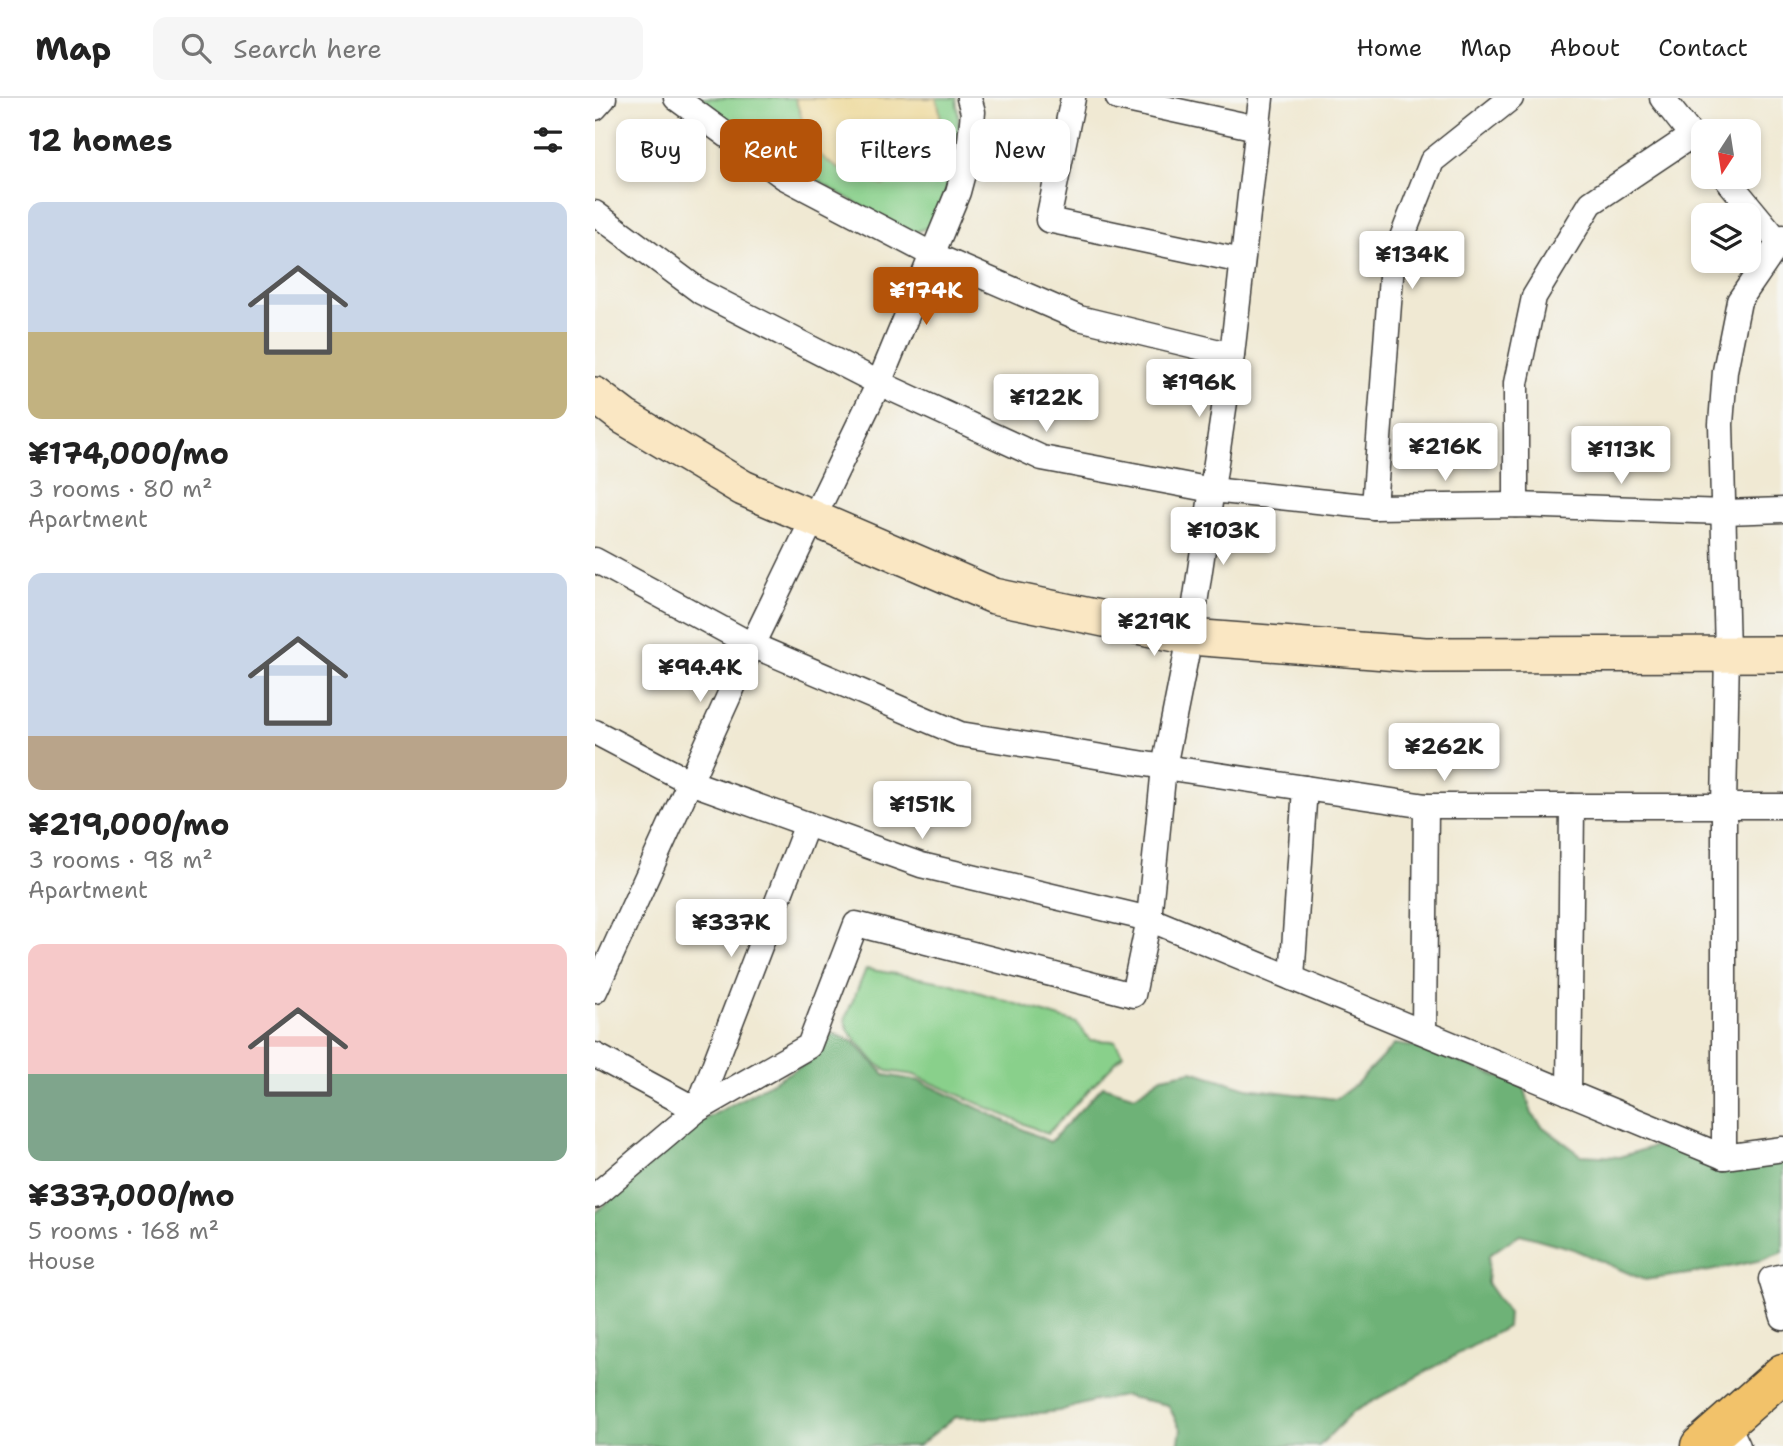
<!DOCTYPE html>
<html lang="en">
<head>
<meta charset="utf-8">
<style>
  body { margin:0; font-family:"Shantell Sans",sans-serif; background:#f6f6f6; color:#222; height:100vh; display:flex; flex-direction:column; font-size:26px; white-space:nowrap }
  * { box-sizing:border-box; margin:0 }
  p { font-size:23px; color:#767676 }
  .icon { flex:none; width:38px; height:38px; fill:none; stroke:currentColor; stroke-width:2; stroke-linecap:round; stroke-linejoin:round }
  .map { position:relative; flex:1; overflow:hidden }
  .details { display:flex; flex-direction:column; background:#fff; width:595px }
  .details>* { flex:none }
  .top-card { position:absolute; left:21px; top:21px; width:665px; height:63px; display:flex; gap:14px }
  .needle { width:46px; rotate:192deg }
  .buttons { position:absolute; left:1096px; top:21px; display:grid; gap:14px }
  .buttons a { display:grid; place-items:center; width:70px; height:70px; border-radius:14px; background:#fff; box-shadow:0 4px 10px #0003; font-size:35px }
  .price { position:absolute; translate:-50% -60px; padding:0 16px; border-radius:7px; background:#fff; color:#222; font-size:23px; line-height:46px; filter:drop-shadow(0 2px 4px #0008) }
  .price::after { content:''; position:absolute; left:50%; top:42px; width:21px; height:16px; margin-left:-10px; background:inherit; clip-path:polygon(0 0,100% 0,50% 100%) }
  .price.current { background:#b45309; color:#fff }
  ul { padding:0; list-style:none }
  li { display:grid; align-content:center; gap:14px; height:371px; padding:0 28px }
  li span { display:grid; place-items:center; height:217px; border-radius:14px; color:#555 }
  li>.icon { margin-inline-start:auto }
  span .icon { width:126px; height:126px; fill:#fffc; stroke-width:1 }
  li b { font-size:30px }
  h2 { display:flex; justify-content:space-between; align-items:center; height:84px; padding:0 28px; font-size:30px }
  .chip { padding:0 24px; border-radius:14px; background:#fff; box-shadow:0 4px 10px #0003; font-size:24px; line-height:63px }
  .chip.current { background:#b45309; color:#fff }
  header { display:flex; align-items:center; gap:42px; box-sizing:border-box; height:98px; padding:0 35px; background:#fff; border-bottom:2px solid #e0e0e0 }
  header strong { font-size:33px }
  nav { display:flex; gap:38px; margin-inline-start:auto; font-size:24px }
  .search { width:490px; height:63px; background:#f6f6f6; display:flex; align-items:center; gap:18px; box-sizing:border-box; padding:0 24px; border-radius:14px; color:#767676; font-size:26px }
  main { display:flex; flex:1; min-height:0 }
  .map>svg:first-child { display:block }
  .green { fill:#89d08b; stroke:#527654; stroke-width:2 }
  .forest { fill:#6eb277; stroke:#45674a; stroke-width:2 }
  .sand { fill:#eeda9e; stroke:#857b5d; stroke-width:2 }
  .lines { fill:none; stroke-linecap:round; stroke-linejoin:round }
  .street-casing { stroke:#3c3b37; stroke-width:27 }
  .secondary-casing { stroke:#3c3b37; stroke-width:38 }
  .primary-casing { stroke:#3c3b37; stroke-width:41 }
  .street { stroke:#fff; stroke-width:24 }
  .secondary { stroke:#fae7c3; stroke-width:35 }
  .primary { stroke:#f2c26a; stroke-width:38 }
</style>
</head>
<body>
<header>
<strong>Map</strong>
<div class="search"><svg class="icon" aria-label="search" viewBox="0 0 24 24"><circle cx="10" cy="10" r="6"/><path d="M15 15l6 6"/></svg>Search here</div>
<nav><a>Home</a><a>Map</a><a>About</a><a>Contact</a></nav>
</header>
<main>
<section class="details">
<h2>12 homes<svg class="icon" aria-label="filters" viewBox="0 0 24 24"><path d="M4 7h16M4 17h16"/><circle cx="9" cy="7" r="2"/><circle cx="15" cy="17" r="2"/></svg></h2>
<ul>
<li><span style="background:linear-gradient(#c9d6e8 60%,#c2b280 0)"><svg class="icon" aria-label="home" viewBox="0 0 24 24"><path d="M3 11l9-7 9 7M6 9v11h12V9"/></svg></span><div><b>¥174,000/mo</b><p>3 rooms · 80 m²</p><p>Apartment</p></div></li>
<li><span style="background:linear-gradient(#c9d6e8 75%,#b9a48a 0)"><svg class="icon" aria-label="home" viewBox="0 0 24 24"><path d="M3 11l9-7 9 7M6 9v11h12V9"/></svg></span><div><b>¥219,000/mo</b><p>3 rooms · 98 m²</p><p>Apartment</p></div></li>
<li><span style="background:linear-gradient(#f6c9c9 60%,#7fa58c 0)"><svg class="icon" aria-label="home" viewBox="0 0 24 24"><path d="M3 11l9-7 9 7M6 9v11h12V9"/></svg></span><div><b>¥337,000/mo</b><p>5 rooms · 168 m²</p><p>House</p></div></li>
</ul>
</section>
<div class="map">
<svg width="1188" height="1348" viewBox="0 0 1188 1348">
  <rect width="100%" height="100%" fill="#f6f6f2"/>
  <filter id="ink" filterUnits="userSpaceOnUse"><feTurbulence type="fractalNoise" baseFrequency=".0143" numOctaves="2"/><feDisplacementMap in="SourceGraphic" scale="14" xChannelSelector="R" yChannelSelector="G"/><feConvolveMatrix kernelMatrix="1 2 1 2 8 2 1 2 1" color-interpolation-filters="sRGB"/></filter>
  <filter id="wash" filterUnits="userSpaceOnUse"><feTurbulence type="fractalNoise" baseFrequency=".00686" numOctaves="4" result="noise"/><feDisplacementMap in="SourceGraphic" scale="28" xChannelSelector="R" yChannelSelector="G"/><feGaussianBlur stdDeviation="1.57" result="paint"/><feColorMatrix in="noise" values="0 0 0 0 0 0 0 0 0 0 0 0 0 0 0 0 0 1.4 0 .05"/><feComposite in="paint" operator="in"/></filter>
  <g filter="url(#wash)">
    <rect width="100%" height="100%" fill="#f0e9d3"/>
    <!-- green -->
    <g class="green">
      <path d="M100,0H361C370,51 357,83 336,128L318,135C242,97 168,52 100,0Z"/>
      <path d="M271,871L354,885L482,925L495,942L520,943L528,956L452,1036L319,977L292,973L280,964L253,933L250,921Z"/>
    </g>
    <!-- forest -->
    <path class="forest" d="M237,935L259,944L290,977L325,983L455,1044L508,988L540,998L567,979L597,973L652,990L741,1001L761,986L800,946L827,950L929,988L937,1016L947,1028L986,1057L1024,1059L1060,1048L1140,1066L1188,1060V1154L1167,1162L1115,1173L1049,1182L978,1151L925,1136L894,1157L892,1185L913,1215L912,1229L758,1314L724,1348H583L586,1332L573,1307L529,1298L499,1303L464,1313L397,1320L360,1319L323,1348H0V1115L103,1025L212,965Z"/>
    <!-- sand -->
    <path class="sand" d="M200,0H341C352,28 342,56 322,76L301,71L289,87C266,83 236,71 221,52C212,41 205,14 200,0Z"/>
  </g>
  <g filter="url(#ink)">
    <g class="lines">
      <!-- street casing -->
      <g class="street-casing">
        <g id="street">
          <path d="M81,0L189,79L336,156L484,220L637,257"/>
          <path d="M478,0L453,122L647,163"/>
          <path d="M523,0L662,30"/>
          <path d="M1067,0L1108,52"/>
          <path d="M0,10L9,0"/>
          <path d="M1130,79L1183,143"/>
          <path d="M0,115L106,194L284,285L447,360L617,392L779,409L921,407L1130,414L1188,412"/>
          <path d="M921,407V285L939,199L996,105L1096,38"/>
          <path d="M779,409L797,165L837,63L916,0"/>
          <path d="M0,462L157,547L365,636L569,669L831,708H1188"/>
          <path d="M0,634L95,684L326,767L554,821L1129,1059L1188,1051"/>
          <path d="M697,880L710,690"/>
          <path d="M0,893L157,547L284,285L363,94L374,53L378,14L374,0"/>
          <path d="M829,934L831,708"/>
          <path d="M0,957L102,1012L214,948L261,826L538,897L554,821L569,669L595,539L637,257L666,0"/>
          <path d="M974,995L977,708"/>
          <path d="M1129,1059V708L1132,555L1126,326L1130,273L1144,203L1188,139"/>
          <path d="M0,1098L102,1012L212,726"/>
          <path d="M1188,1178L1176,1181L1188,1220"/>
          <path d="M1132,1325L1143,1348"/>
        </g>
      </g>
      <!-- secondary casing -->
      <g class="secondary-casing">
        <path id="secondary" d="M0,297L29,319L148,390L399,498L595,539L830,557L1188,556"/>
      </g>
      <!-- primary casing -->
      <g class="primary-casing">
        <path id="primary" d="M1105,1348L1188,1275"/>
      </g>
      <!-- street -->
      <use href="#street" class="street"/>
      <!-- secondary -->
      <use href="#secondary" class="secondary"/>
      <!-- primary -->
      <use href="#primary" class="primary"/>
    </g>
  </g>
</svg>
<div class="buttons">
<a><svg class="needle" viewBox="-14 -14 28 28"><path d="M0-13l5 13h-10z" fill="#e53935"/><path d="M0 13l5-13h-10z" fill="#767676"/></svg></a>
<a><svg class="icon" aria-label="layers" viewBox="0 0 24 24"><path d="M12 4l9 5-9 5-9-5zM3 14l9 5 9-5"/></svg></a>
</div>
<b class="price" style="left:817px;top:193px">¥134K</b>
<b class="price current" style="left:331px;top:229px">¥174K</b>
<b class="price" style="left:604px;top:321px">¥196K</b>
<b class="price" style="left:451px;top:336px">¥122K</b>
<b class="price" style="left:850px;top:385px">¥216K</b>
<b class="price" style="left:1026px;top:388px">¥113K</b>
<b class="price" style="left:628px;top:469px">¥103K</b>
<b class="price" style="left:559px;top:560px">¥219K</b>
<b class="price" style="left:105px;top:606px">¥94.4K</b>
<b class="price" style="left:849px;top:685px">¥262K</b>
<b class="price" style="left:327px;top:743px">¥151K</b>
<b class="price" style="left:136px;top:861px">¥337K</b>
<div class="top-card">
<a class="chip">Buy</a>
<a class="chip current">Rent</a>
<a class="chip">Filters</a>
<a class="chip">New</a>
</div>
</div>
</main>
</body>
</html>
